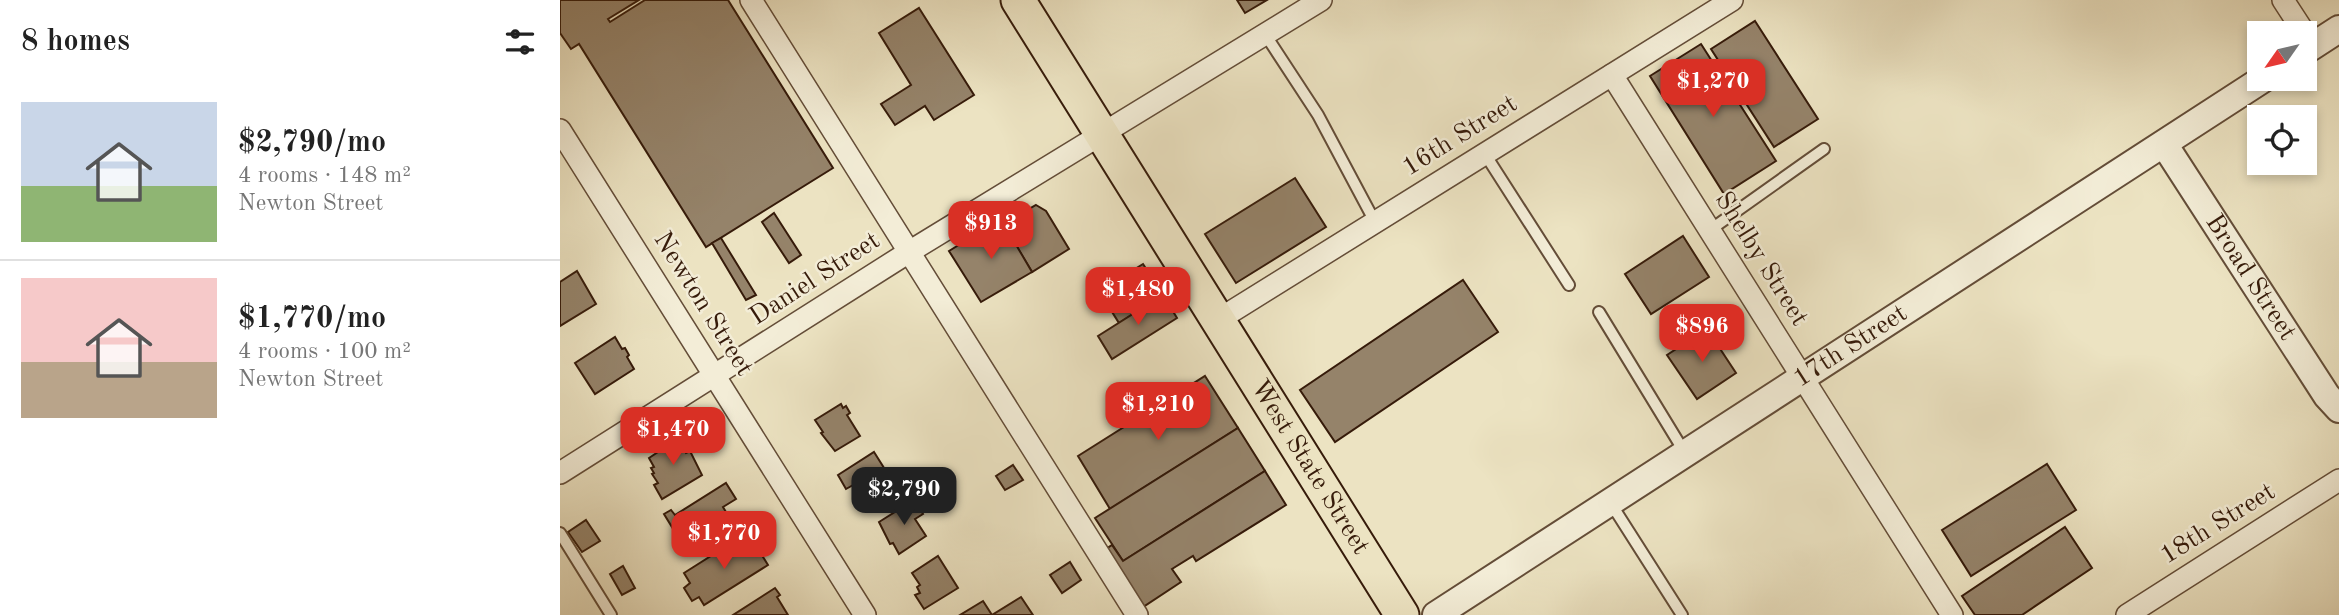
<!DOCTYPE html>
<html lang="en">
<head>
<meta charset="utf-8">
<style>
  body { margin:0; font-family:"Old Standard TT",serif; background:#f6f6f6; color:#222; height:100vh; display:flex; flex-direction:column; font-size:26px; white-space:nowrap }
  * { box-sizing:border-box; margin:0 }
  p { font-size:23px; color:#767676 }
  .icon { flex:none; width:38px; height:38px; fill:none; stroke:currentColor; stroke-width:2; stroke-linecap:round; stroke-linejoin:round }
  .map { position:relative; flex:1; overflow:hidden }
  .details { display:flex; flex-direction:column; background:#fff; width:560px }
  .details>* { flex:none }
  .needle { width:46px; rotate:236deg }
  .buttons { position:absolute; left:1687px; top:21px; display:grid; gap:14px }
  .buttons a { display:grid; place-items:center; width:70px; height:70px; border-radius:0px; background:#fff; box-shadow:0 4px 10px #0003; font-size:35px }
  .price { position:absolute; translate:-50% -60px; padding:0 16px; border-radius:14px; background:#d93025; color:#fff; font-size:23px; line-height:46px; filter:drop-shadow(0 2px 4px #0008) }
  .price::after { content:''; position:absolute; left:50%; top:42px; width:21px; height:16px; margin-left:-10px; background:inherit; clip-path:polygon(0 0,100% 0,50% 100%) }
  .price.on { background:#222; color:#fff }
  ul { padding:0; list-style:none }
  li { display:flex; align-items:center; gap:21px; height:175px; padding:0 21px }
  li+li { border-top:2px solid #e0e0e0 }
  li span { display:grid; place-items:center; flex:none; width:196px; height:140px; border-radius:0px; color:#555 }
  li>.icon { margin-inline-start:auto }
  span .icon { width:84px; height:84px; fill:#fffc; stroke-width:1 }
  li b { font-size:30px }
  h2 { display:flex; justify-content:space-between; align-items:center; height:84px; padding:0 21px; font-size:30px }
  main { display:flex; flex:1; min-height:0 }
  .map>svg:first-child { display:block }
  .building { fill:#95836a; stroke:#361b0a; stroke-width:2 }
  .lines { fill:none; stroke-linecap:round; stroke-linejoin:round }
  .service-casing { stroke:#644d38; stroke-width:14 }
  .minor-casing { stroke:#644d38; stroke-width:24 }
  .tertiary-casing { stroke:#644d38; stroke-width:30 }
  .primary-casing { stroke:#361b0a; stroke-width:37 }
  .service { stroke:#f3edd7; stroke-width:10 }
  .minor { stroke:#f3edd7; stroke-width:21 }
  .tertiary { stroke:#f3edd7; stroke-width:26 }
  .primary { stroke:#ece3c2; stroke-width:33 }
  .labels { text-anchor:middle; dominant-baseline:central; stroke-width:5; stroke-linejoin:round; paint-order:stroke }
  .street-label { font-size:26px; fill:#361b0a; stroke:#f3edd7 }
</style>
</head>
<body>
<main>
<section class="details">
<h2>8 homes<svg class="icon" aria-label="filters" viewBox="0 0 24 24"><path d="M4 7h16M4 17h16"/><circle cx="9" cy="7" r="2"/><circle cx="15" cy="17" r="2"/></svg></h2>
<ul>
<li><span style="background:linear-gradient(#c9d6e8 60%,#8fb573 0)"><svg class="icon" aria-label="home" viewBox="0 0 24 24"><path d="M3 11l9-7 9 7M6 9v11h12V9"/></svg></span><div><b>$2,790/mo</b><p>4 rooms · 148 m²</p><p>Newton Street</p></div></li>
<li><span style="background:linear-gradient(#f6c9c9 60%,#b9a48a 0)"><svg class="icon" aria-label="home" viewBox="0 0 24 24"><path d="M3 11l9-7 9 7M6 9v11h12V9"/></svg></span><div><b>$1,770/mo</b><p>4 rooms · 100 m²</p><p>Newton Street</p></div></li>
</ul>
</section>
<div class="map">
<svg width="1779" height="615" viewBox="0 0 1779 615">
  <rect width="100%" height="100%" fill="#ece3c2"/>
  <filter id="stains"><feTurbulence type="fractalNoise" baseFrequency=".00286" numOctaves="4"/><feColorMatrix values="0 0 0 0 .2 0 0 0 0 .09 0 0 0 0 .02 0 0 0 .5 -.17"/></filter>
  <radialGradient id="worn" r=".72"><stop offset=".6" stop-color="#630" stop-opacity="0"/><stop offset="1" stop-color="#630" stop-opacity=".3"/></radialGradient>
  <!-- building -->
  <g class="building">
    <path d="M0,0H79L48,19L50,22L85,0H168L273,168L146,247L19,44L11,49L0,33Z"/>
    <path d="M677,0H707L685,13Z"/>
    <path d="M359,8L414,95L374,120L365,106L335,125L321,104L351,85L319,33Z"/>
    <path d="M1195,21L1258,119L1214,147L1151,49Z"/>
    <path d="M1141,44L1216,161L1164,194L1090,76Z"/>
    <path d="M735,178L766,227L676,283L645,234Z"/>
    <path d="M476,205L486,211L509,249L472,272L443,224Z"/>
    <path d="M214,213L241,255L229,263L202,222Z"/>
    <path d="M441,219L472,272L421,302L389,251Z"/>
    <path d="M1123,236L1149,277L1091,314L1065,274Z"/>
    <path d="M161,238L196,295L186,300L152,243Z"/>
    <path d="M583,264L603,295L559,323L539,291Z"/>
    <path d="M17,271L36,304L0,326V282Z"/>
    <path d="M903,280L938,332L775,442L740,390Z"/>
    <path d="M603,295L617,318L552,359L538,336Z"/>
    <path d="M1147,329L1176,373L1137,399L1107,355Z"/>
    <path d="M55,337L62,349L65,348L69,355L67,357L74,369L35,394L15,363Z"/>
    <path d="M645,376L678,428L550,509L518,456Z"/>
    <path d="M281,404L283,408L286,406L290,413L287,415L300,436L275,451L261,433L263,432L255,420Z"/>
    <path d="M678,428L705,471L563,561L535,518Z"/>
    <path d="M114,435L126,453L130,451L142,475L102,499L94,485L98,483L92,474L94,473L91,468L94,467L89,458L101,450L98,445Z"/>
    <path d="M314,452L336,487L308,505L295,484L286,489L278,475Z"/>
    <path d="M1487,464L1516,510L1411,576L1382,530Z"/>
    <path d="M453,465L463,480L445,490L436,476Z"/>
    <path d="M705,471L726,505L636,561L633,556L612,569L621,582L580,609L543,551L552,545L563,561Z"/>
    <path d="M166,483L176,499L163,507L173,524L134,548L122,527L115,532L104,514L111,510L115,515Z"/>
    <path d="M354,500L363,514L355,519L366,536L339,554L333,543L330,544L319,522Z"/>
    <path d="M26,520L40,541L22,552L8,532Z"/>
    <path d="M1505,527L1532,568L1462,615H1415L1402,596Z"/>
    <path d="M181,537L188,548L195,544L208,565L144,605L139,597L132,601L124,588L130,583L124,573Z"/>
    <path d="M378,556L398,588L364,609L355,595L360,593L357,587L360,585L352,573Z"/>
    <path d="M510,562L521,580L502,593L490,575Z"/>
    <path d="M63,566L75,588L62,595L50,574Z"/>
    <path d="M215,588L220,595L217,597L228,615H173Z"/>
    <path d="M461,597L473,615H432Z"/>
    <path d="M423,601L432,615H400Z"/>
  </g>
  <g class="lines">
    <!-- service casing -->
    <g class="service-casing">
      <g id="service">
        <path d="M705,34L758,115L815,222"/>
        <path d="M925,154L1009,285"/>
        <path d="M1150,230L1264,149"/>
        <path d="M1039,312L1125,453"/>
        <path d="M1050,502L1122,615"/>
        <path d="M0,533L51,615"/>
      </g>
    </g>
    <!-- minor casing -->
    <g class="minor-casing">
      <g id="minor">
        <path d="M191,0L577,615"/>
        <path d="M1723,0L1753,46"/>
        <path d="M1052,75L1392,615"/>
        <path d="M0,130L305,615"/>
        <path d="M658,320L1172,0"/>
        <path d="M0,473L349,252L761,0"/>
        <path d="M1567,615L1779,480"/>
      </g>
    </g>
    <!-- tertiary casing -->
    <g class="tertiary-casing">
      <g id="tertiary">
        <path d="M1745,51L1779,29"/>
        <path id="s1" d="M1604,144L1767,396L1779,409"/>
        <path id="s2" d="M876,615L1703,79"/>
      </g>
    </g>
    <!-- primary casing -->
    <g class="primary-casing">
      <g id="primary">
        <path id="s3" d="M458,0L842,615"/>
      </g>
    </g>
    <!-- service -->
    <use href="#service" class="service"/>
    <!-- minor -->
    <use href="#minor" class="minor"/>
    <!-- tertiary -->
    <use href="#tertiary" class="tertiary"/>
    <!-- primary -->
    <use href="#primary" class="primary"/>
  </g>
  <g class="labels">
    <!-- street labels -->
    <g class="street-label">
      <text transform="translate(900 136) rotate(-32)">16th Street</text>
      <text transform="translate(1201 259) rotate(58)">Shelby Street</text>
      <text stroke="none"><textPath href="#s1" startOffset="159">Broad Street</textPath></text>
      <text transform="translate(255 279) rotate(-33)">Daniel Street</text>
      <text transform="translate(143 304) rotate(58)">Newton Street</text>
      <text stroke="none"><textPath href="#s2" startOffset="494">17th Street</textPath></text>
      <text stroke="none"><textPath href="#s3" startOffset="551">West State Street</textPath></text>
      <text transform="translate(1658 524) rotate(-32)">18th Street</text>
    </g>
  </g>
  <rect width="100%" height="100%" filter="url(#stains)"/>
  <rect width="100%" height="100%" fill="url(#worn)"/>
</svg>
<div class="buttons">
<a><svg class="needle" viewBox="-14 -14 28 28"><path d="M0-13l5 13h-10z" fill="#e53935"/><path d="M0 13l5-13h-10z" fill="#767676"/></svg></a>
<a><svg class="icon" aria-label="locate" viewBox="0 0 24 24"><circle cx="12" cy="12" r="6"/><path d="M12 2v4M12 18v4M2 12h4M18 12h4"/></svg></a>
</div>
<b class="price" style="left:1153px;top:119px">$1,270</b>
<b class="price" style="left:431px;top:261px">$913</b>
<b class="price" style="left:578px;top:327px">$1,480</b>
<b class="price" style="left:1142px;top:364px">$896</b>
<b class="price" style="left:598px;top:442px">$1,210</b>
<b class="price" style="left:113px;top:467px">$1,470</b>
<b class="price on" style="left:344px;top:527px">$2,790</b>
<b class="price" style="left:164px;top:571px">$1,770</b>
</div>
</main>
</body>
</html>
